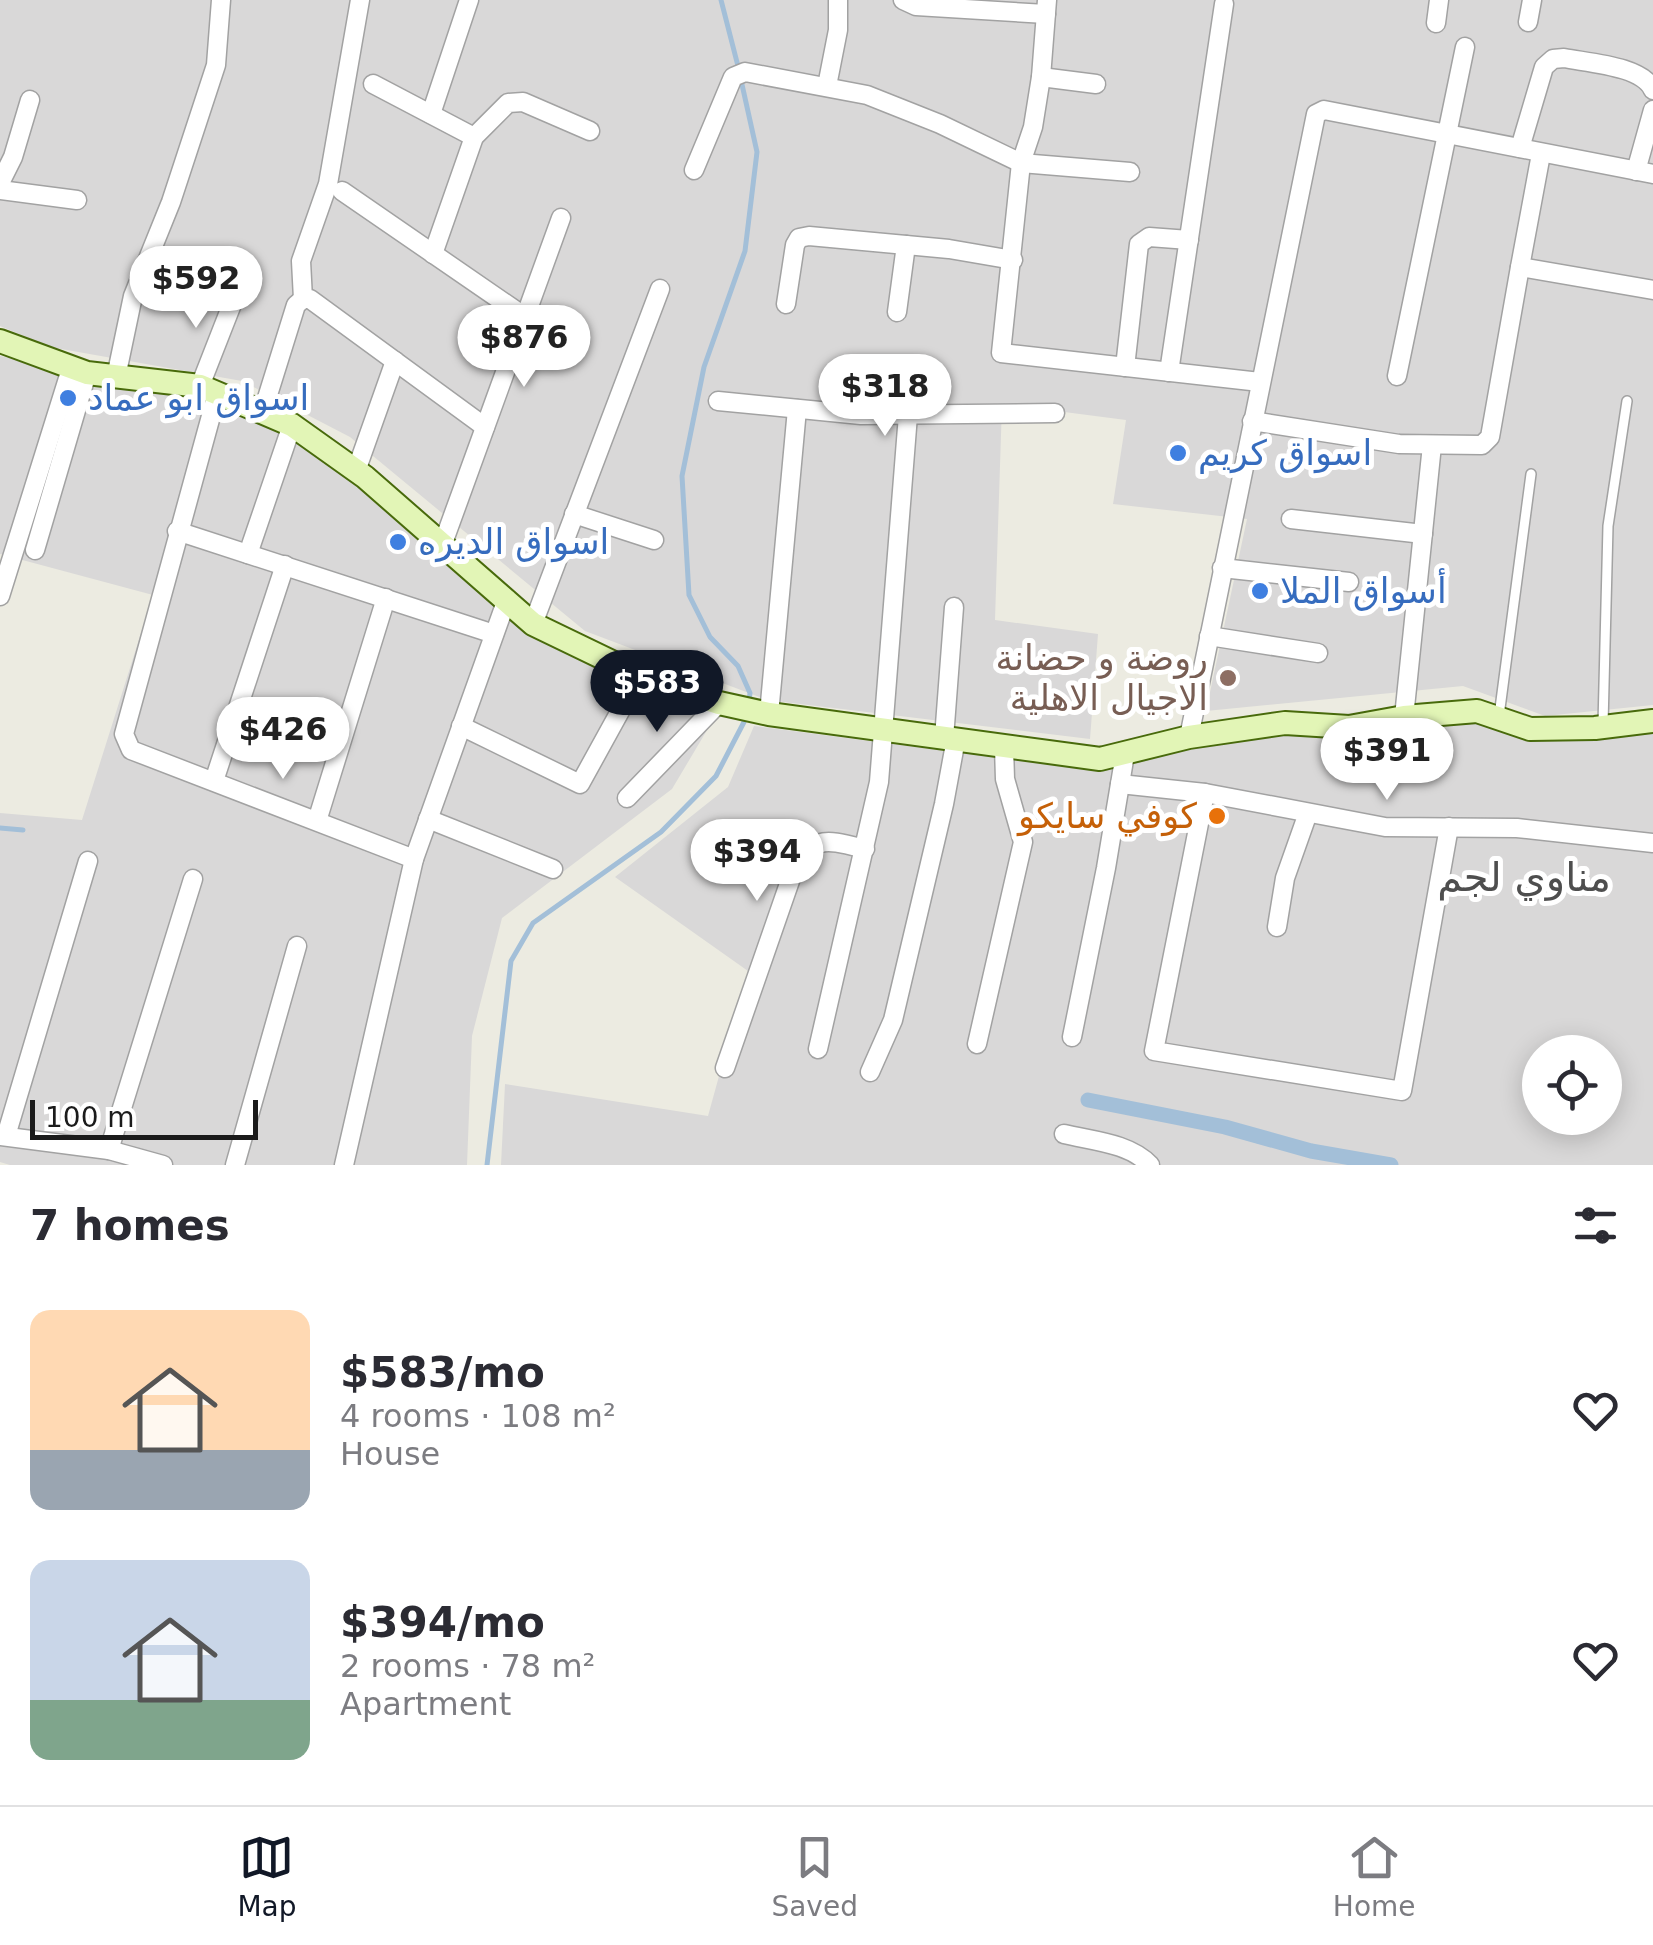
<!DOCTYPE html>
<html lang="en">
<head>
<meta charset="utf-8">
<style>
  body { margin:0; font-family:"DejaVu Sans","Noto Sans Arabic",sans-serif; background:#f7f7f7; color:#2b2b33; height:100vh; display:flex; flex-direction:column; font-size:38px; white-space:nowrap }
  * { box-sizing:border-box; margin:0 }
  p { font-size:32px; color:#7c7c81 }
  .icon { flex:none; width:55px; height:55px; fill:none; stroke:currentColor; stroke-width:2; stroke-linecap:round; stroke-linejoin:round }
  .map { position:relative; height:1165px; overflow:hidden }
  .sheet { display:flex; flex-direction:column; background:#fff; flex:1 }
  .sheet>* { flex:none }
  .buttons { position:absolute; left:1522px; top:1035px; display:grid; gap:20px }
  .buttons a { display:grid; place-items:center; width:100px; height:100px; border-radius:50%; background:#fff; box-shadow:0 5px 25px #0003; font-size:50px }
  .scale { position:absolute; left:30px; bottom:25px; width:228px; box-sizing:border-box; padding-left:10px; border:5px solid #1b1b1b; border-top:0; font-size:28px; line-height:35px; white-space:nowrap; color:#1b1b1b; -webkit-text-stroke:8px #fff; paint-order:stroke }
  .price { position:absolute; translate:-50% -85px; padding:0 22px; border-radius:35px; background:#fff; color:#222; font-size:32px; line-height:65px; filter:drop-shadow(0 2px 5px #0008) }
  .price::after { content:''; position:absolute; left:50%; top:60px; width:30px; height:22px; margin-left:-15px; background:inherit; clip-path:polygon(0 0,100% 0,50% 100%) }
  .price.active { background:#111827; color:#fff }
  ul { padding:0; list-style:none }
  li { display:flex; align-items:center; gap:30px; height:250px; padding:0 30px }
  li span { display:grid; place-items:center; flex:none; width:280px; height:200px; border-radius:20px; color:#555 }
  li>.icon { margin-inline-start:auto }
  span .icon { width:120px; height:120px; fill:#fffc; stroke-width:1 }
  li b { font-size:42px }
  h2 { display:flex; justify-content:space-between; align-items:center; height:120px; padding:0 30px; font-size:42px }
  .tabs { display:flex; justify-content:space-around; align-items:center; height:140px; border-top:2px solid #e1e1e2; background:#fff; font-size:28px; color:#7c7c81 }
  .tabs a { display:grid; justify-items:center; gap:5px }
  .tabs .active { color:#111827 }
  .map>svg:first-child { display:block }
  .residential { fill:#d9d8d8; fill-rule:evenodd }
  .lines { fill:none; stroke-linecap:round; stroke-linejoin:round }
  .stream { stroke:#a3bfd8; stroke-width:5 }
  .canal { stroke:#a3bfd8; stroke-width:15 }
  .lane-casing { stroke:#a2a2a2; stroke-width:12 }
  .street-casing { stroke:#a2a2a2; stroke-width:21 }
  .secondary-casing { stroke:#486a0b; stroke-width:26 }
  .lane { stroke:#fff; stroke-width:9 }
  .street { stroke:#fff; stroke-width:18 }
  .secondary { stroke:#e2f5b6; stroke-width:22 }
  .shop-dot { fill:#3f7fe0; stroke:#fff; stroke-width:4 }
  .education-dot { fill:#8d6e63; stroke:#fff; stroke-width:4 }
  .food-dot { fill:#e8710a; stroke:#fff; stroke-width:4 }
  .labels { text-anchor:middle; dominant-baseline:central; stroke-width:10; stroke-linejoin:round; paint-order:stroke }
  .shop-label { font-size:35px; fill:#366cbe; stroke:#fff; text-anchor:start }
  .education-label { font-size:35px; fill:#785e54; stroke:#fff; text-anchor:end }
  .food-label { font-size:35px; fill:#c56008; stroke:#fff; text-anchor:end }
  .quarter-label { font-size:40px; fill:#4e4e4e; stroke:#fff }
</style>
</head>
<body>
<div class="map">
<svg width="1653" height="1165" viewBox="0 0 1653 1165">
  <rect width="100%" height="100%" fill="#ecebe1"/>
  <!-- residential -->
  <g class="residential">
    <path d="M0,0H1653V705L1545,716L1463,686L1206,711L1247,519L1113,504L1126,420L1002,404L995,620L1098,634L1090,739L767,700L585,631L350,437L242,381L50,347L0,326Z"/>
    <path d="M0,356L243,405L351,463L571,654L719,710L672,789L502,918L472,1036L467,1165H10L0,1162V813L82,820L153,595L0,554Z"/>
    <path d="M1450,713L1528,737L1653,724V1165H501L505,1084L708,1116L748,971L615,877L728,787L754,726L961,753L1109,763L1266,727ZM1540,1052H1605V1118H1540Z"/>
  </g>
  <g class="lines">
    <!-- stream -->
    <g class="stream">
      <path d="M721,0L739,70"/>
      <path d="M741,80L757,152L745,251L704,367L682,476L689,595L710,637L738,666L750,693L749,702"/>
      <path d="M0,828L23,830"/>
      <path d="M487,1165L511,961L533,923L661,832L716,776L744,722"/>
    </g>
    <!-- canal -->
    <path class="canal" d="M1088,1100L1225,1127L1311,1151L1391,1165"/>
    <!-- lane casing -->
    <g class="lane-casing">
      <g id="lane">
        <path d="M1499,716L1531,474"/>
        <path d="M1603,724L1608,526L1627,401"/>
      </g>
    </g>
    <!-- street casing -->
    <g class="street-casing">
      <g id="street">
        <path d="M903,0L916,6L1046,14"/>
        <path d="M1047,0L1041,77L1033,127L1021,163L1001,353L1260,382"/>
        <path d="M1528,22L1532,0"/>
        <path d="M1436,23L1439,0"/>
        <path d="M1041,77L1096,84"/>
        <path d="M373,84L474,137"/>
        <path d="M827,86L838,30V0"/>
        <path d="M431,114L469,0"/>
        <path d="M1520,148L1544,67L1553,59L1564,58C1589,63 1643,66 1653,90"/>
        <path d="M1541,154L1520,267L1653,290"/>
        <path d="M694,170L733,77L745,72L867,95L940,124L1021,163L1130,172"/>
        <path d="M1636,171L1653,110"/>
        <path d="M0,183L13,157L30,100"/>
        <path d="M0,190L77,200"/>
        <path d="M342,191L525,317"/>
        <path d="M433,254L474,137L508,103L523,102L590,131"/>
        <path d="M303,299L301,261L328,184L360,0"/>
        <path d="M786,304L795,245L799,238L809,236L949,249L1013,260"/>
        <path d="M897,312L906,245"/>
        <path d="M1125,367L1139,244L1149,237L1189,240"/>
        <path d="M1169,372L1224,4"/>
        <path d="M1397,376L1465,47"/>
        <path d="M116,377L133,296L171,202L216,65L221,0"/>
        <path d="M200,386L236,294"/>
        <path d="M217,394L124,734L131,750L414,859"/>
        <path d="M718,401L861,415L1055,413"/>
        <path d="M262,414L296,305L303,299H310L485,427"/>
        <path d="M1252,421L1399,444L1482,445L1490,437L1520,267"/>
        <path d="M356,471L395,361"/>
        <path d="M574,514L654,540"/>
        <path d="M1291,519L1423,534"/>
        <path d="M177,531L494,634"/>
        <path d="M442,546L561,218"/>
        <path d="M35,550L87,373"/>
        <path d="M248,554L292,425"/>
        <path d="M1222,568L1349,582"/>
        <path d="M0,596L71,369"/>
        <path d="M533,624L660,289"/>
        <path d="M1209,636L1318,653"/>
        <path d="M769,714L797,409"/>
        <path d="M1404,717L1432,445"/>
        <path d="M461,726L580,784L640,675"/>
        <path d="M1189,737L1316,114L1324,110L1653,174"/>
        <path d="M944,738L954,607"/>
        <path d="M214,781L285,565"/>
        <path d="M1120,784L1205,793L1385,827L1517,828L1653,843"/>
        <path d="M1205,793L1154,1051L1402,1091L1449,827"/>
        <path d="M627,798L719,703"/>
        <path d="M428,819L553,869"/>
        <path d="M317,821L386,598"/>
        <path d="M1277,927L1285,878L1308,813"/>
        <path d="M1072,1037L1106,868L1125,754"/>
        <path d="M977,1044L1023,842L1005,779L1004,747"/>
        <path d="M818,1049L879,782L908,415"/>
        <path d="M725,1068L791,878C813,835 821,838 865,849"/>
        <path d="M870,1072L893,1020L944,804L956,739"/>
        <path d="M1064,1134C1093,1141 1129,1143 1150,1165"/>
        <path d="M0,1136L109,1150L163,1165"/>
        <path d="M6,1136L88,861"/>
        <path d="M109,1150L193,879"/>
        <path d="M235,1165L297,946"/>
        <path d="M344,1165L414,859L507,599"/>
      </g>
    </g>
    <!-- secondary casing -->
    <g class="secondary-casing">
      <path id="secondary" d="M0,341L87,373L200,386L292,425L365,477L533,624L649,680L719,703L769,714L1100,759L1189,737L1285,723L1349,727L1404,717L1477,711L1530,729L1595,728L1653,721"/>
    </g>
    <!-- lane -->
    <use href="#lane" class="lane"/>
    <!-- street -->
    <use href="#street" class="street"/>
    <!-- secondary -->
    <use href="#secondary" class="secondary"/>
  </g>
  <!-- markers -->
  <g class="shop-dot">
    <circle cx="68" cy="398" r="10"/>
    <circle cx="1178" cy="453" r="10"/>
    <circle cx="398" cy="542" r="10"/>
    <circle cx="1260" cy="591" r="10"/>
  </g>
  <circle class="education-dot" cx="1228" cy="678" r="10"/>
  <circle class="food-dot" cx="1217" cy="816" r="10"/>
  <g class="labels">
    <!-- shop labels -->
    <g class="shop-label">
      <text x="88" y="398">اسواق ابو عماد</text>
      <text x="1198" y="453">اسواق كريم</text>
      <text x="418" y="542">اسواق الديره</text>
      <text x="1280" y="591">أسواق الملا</text>
    </g>
    <!-- education labels -->
    <g class="education-label">
      <text x="1208" y="658">روضة و حضانة<tspan x="1208" dy="40">الاجيال الاهلية</tspan></text>
    </g>
    <!-- food labels -->
    <g class="food-label">
      <text x="1197" y="816">كوفي سايكو</text>
    </g>
    <!-- quarter labels -->
    <g class="quarter-label">
      <text x="1524" y="877">مناوي لجم</text>
    </g>
  </g>
</svg>
<div class="buttons">
<a><svg class="icon" aria-label="locate" viewBox="0 0 24 24"><circle cx="12" cy="12" r="6"/><path d="M12 2v4M12 18v4M2 12h4M18 12h4"/></svg></a>
</div>
<div class="scale">100 m</div>
<b class="price" style="left:196px;top:331px">$592</b>
<b class="price" style="left:524px;top:390px">$876</b>
<b class="price" style="left:885px;top:439px">$318</b>
<b class="price active" style="left:657px;top:735px">$583</b>
<b class="price" style="left:283px;top:782px">$426</b>
<b class="price" style="left:1387px;top:803px">$391</b>
<b class="price" style="left:757px;top:904px">$394</b>
</div>
<section class="sheet">
<h2>7 homes<svg class="icon" aria-label="filters" viewBox="0 0 24 24"><path d="M4 7h16M4 17h16"/><circle cx="9" cy="7" r="2"/><circle cx="15" cy="17" r="2"/></svg></h2>
<ul>
<li><span style="background:linear-gradient(#ffd9b3 70%,#9aa5b1 0)"><svg class="icon" aria-label="home" viewBox="0 0 24 24"><path d="M3 11l9-7 9 7M6 9v11h12V9"/></svg></span><div><b>$583/mo</b><p>4 rooms · 108 m²</p><p>House</p></div><svg class="icon" aria-label="heart" viewBox="0 0 24 24"><path d="M12 20l-8-8c-3-5 5-10 8-4 3-6 11-1 8 4z"/></svg></li>
<li><span style="background:linear-gradient(#c9d6e8 70%,#7fa58c 0)"><svg class="icon" aria-label="home" viewBox="0 0 24 24"><path d="M3 11l9-7 9 7M6 9v11h12V9"/></svg></span><div><b>$394/mo</b><p>2 rooms · 78 m²</p><p>Apartment</p></div><svg class="icon" aria-label="heart" viewBox="0 0 24 24"><path d="M12 20l-8-8c-3-5 5-10 8-4 3-6 11-1 8 4z"/></svg></li>
</ul>
</section>
<nav class="tabs">
<a class="active"><svg class="icon" aria-label="map" viewBox="0 0 24 24"><path d="M3 6l6-2 6 2 6-2v14l-6 2-6-2-6 2zM9 4v14M15 6v14"/></svg>Map</a>
<a><svg class="icon" aria-label="saved" viewBox="0 0 24 24"><path d="M7 4h10v16l-5-4-5 4z"/></svg>Saved</a>
<a><svg class="icon" aria-label="home" viewBox="0 0 24 24"><path d="M3 11l9-7 9 7M6 9v11h12V9"/></svg>Home</a>
</nav>
</body>
</html>
